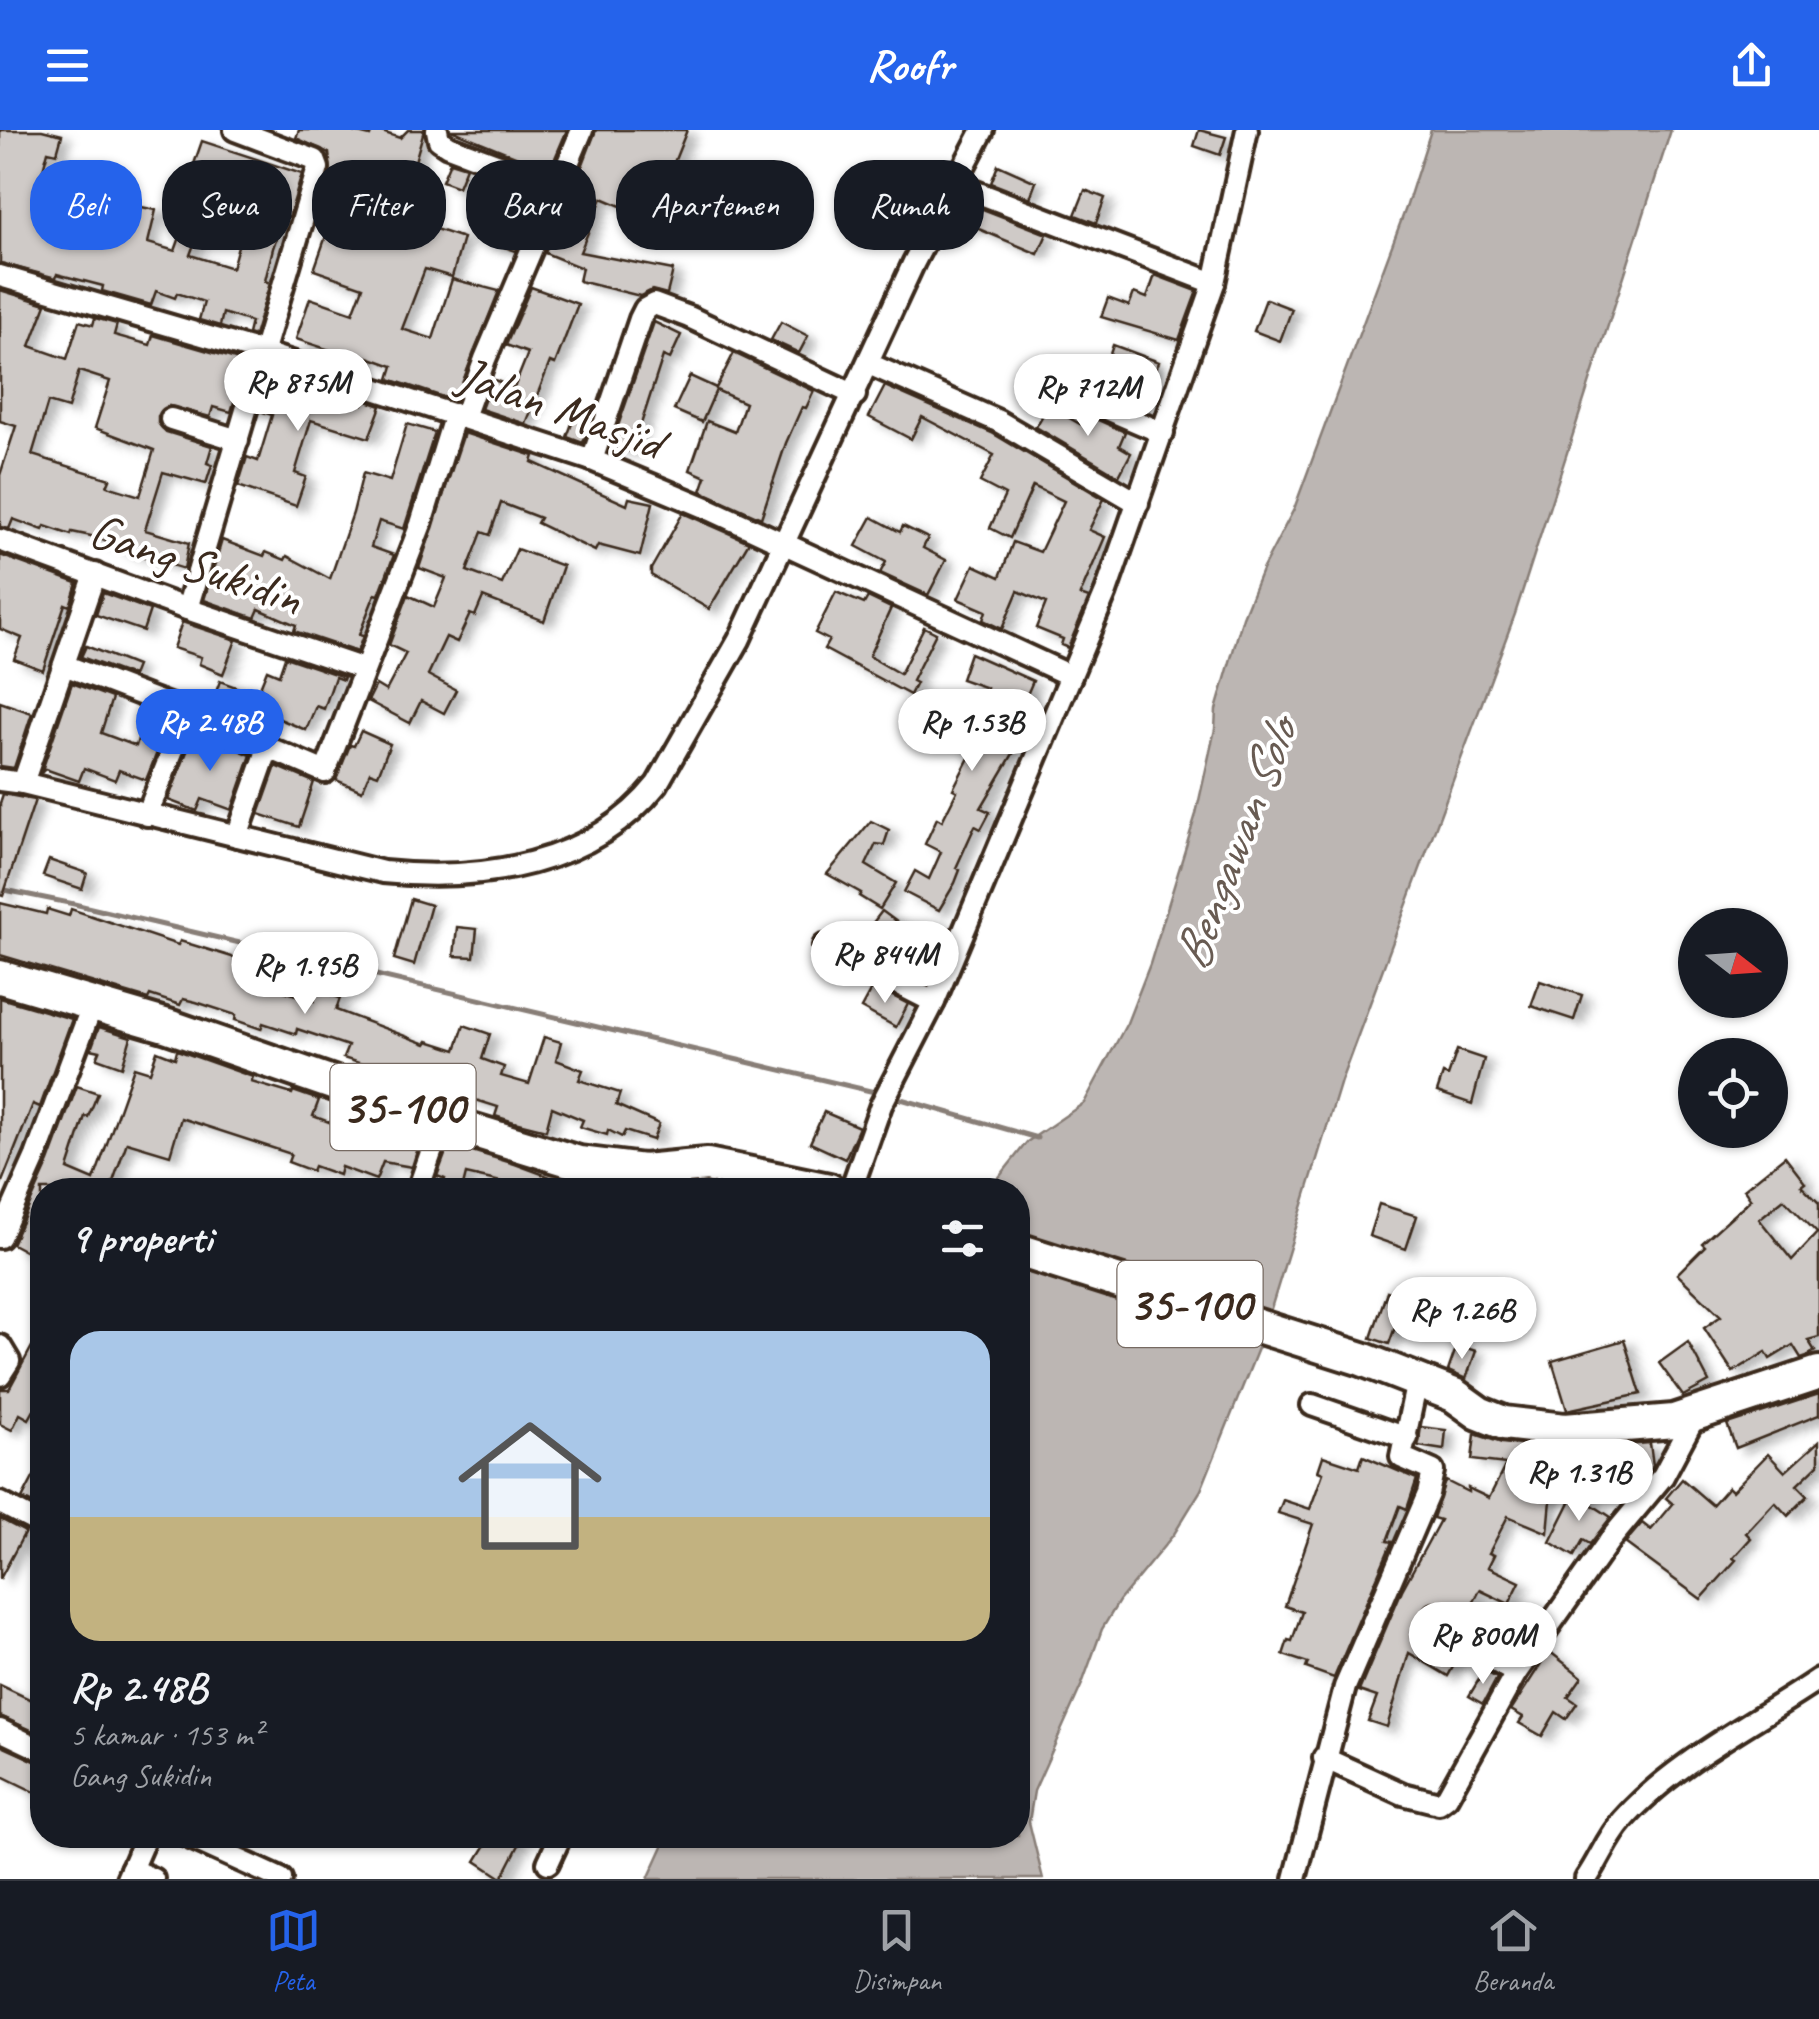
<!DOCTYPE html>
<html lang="id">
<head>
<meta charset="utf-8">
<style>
  body { margin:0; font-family:Caveat,sans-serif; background:#20242c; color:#f1f3f6; height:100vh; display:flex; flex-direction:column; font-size:38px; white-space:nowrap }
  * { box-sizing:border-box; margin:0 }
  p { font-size:32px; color:#9ea1a6 }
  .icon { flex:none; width:55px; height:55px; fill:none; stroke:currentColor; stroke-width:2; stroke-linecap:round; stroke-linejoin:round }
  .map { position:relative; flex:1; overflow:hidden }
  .panel { position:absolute; left:30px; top:1048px; width:1000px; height:670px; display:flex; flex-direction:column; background:#171b24; border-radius:40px; box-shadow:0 2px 8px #0004 }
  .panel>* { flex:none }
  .banner { position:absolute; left:30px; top:30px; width:1000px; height:90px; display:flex; gap:20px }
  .needle { width:65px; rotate:107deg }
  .controls { position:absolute; left:1678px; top:778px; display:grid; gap:20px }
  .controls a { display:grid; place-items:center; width:110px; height:110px; border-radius:50%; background:#171b24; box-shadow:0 2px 8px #0004; font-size:50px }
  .price { position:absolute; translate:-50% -85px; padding:0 22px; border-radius:35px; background:#fff; color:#222; font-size:32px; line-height:65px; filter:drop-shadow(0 2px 5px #0008) }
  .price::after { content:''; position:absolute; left:50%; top:60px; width:30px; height:22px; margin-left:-15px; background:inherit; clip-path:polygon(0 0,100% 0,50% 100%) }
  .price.on { background:#2563eb; color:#fff }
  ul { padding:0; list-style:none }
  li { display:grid; align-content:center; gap:20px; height:530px; padding:0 40px }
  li+li { border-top:2px solid #363941 }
  li span { display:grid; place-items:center; height:310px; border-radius:30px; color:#555 }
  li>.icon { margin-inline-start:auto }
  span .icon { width:180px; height:180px; fill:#fffc; stroke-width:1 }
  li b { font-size:42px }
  h2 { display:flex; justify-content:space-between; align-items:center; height:120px; padding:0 40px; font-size:42px }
  .tag { padding:0 35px; border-radius:40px; background:#171b24; box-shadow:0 2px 8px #0004; font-size:35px; line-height:90px }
  .tag.on { background:#2563eb; color:#fff }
  header { display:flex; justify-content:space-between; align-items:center; height:130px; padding:0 40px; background:#2563eb; color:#fff; font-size:45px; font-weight:700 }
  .tabs { display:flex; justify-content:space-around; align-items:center; height:140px; border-top:2px solid #363941; background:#171b24; font-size:28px; color:#9ea1a6 }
  .tabs a { display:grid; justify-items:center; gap:5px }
  .tabs .on { color:#2563eb }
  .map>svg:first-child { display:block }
  .water { fill:#bcb6b3; stroke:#887e77; stroke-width:2.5 }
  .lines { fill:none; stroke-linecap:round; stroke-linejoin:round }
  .stream { stroke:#887e77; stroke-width:5 }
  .building { fill:#cfcac7; stroke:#3b2a1e; stroke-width:2.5; fill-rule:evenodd; filter:url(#shadow) }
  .street-casing { stroke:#3b2a1e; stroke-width:28 }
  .primary-casing { stroke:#3b2a1e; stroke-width:40 }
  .street { stroke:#fff; stroke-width:20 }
  .primary { stroke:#fff; stroke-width:32 }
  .labels { text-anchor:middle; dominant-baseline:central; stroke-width:8; stroke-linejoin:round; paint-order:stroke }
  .shield { fill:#fff; stroke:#766a62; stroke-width:2.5 }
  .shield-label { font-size:48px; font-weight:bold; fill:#3b2a1e }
  .street-label { font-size:50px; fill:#3b2a1e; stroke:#fff }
  .water-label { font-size:52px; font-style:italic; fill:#685b52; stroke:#fff }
</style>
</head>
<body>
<header><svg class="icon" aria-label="menu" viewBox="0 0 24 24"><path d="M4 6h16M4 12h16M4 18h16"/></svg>Roofr<svg class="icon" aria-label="share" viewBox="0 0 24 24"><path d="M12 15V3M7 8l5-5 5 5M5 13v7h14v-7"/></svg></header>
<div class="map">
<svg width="1819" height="1749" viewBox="0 0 1819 1749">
  <defs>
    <filter id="shadow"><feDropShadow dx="9" dy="5" stdDeviation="5" flood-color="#0004"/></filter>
  </defs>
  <rect width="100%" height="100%" fill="#fff"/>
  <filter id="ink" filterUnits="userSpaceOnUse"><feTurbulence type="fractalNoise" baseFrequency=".01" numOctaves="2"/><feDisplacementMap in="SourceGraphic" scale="20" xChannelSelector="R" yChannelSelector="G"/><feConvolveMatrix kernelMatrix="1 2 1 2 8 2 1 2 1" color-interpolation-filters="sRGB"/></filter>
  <g filter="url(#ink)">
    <!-- water -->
    <path class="water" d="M1431,0H1671L1515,484L1341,951L1261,1211L1201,1360L1174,1404L1119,1471L1102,1499L1082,1554L1034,1661L1029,1692L1043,1749H648L668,1705H1018V1060H989L1027,1012L1084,973L1127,893L1150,834L1196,684L1215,599L1216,580L1243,487L1262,440L1294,379L1407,75Z"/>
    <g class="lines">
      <!-- stream -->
      <g class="stream">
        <path d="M0,759L74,774L879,963"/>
        <path d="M894,967L1037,1008"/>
      </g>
    </g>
    <!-- building -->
    <g class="building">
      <path d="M0,0H42L62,5L57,23L48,21L41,47L57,52L52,68L86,76L82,95L112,103L122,73L156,80L148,113L175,121L184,96L199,101L190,125L232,138L242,101L223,95L238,48L194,34L202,11L302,44L289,87L284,85L273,118L265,151L270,153L254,206L248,204L251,192L223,183L220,196L199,190L204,172L177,163L175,168L156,161L151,175L102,161L103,156L57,144L56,148L0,133Z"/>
      <path d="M299,0H346L370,6L372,0H376L400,8L408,0H424L408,56L420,60L411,91L463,108L452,147L425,139L402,199L433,209L452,149L499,161L455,271L389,249L393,236L365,226L361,240L345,235L348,226L296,209L310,168L353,183L363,157L314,140L334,83L371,96L382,61L329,51L331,41L329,23L296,8Z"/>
      <path d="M451,0H567L550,40Z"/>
      <path d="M596,0H687L661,65L694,78L684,103L602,68L580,122L673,140L667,164L652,160L640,166L579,151L582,138L545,123L556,96L559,97Z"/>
      <path d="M1199,0L1226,7L1220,25L1194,16Z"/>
      <path d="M450,32L466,37L458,57L442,51Z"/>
      <path d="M998,35L1036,52L1030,68L991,53Z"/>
      <path d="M1085,60L1105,68L1096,93L1075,85Z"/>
      <path d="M962,71L1047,104L1038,124L955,89Z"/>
      <path d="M495,72L531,86L516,121L483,110Z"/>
      <path d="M1155,145L1197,161L1179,210L1101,187L1108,168L1129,176L1134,163L1147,168Z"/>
      <path d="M531,157L578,174L555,234L550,232L526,294L481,279L492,249L514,258L528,223L506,215Z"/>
      <path d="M0,160L46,174L30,216L67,229L79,191L93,195L95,188L117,194L114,205L150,215L153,205L246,232L231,282L213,277L210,287L169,276L158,286V293L166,302L212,316L207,333L212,335L206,354L163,342L145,400L189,413L184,439L121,420L122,417L91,406L72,402L71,405L45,396L43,400L13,389L9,399L0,397V345L16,296L0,291ZM79,241L110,251L95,298L154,320L140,366L107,356L110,349L32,325L48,272L68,278Z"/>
      <path d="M1266,169L1292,179L1280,211L1254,201Z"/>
      <path d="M654,192L681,205L670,229L663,226L632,322L611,316Z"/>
      <path d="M781,192L808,206L799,223L771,210Z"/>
      <path d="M1113,215L1159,232L1140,278L1103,262L1115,239L1106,236Z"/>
      <path d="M734,223L814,261L806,278L802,277L786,313L761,388L701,361L706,347L690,340L707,291L735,302L745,273L716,260L702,292L674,280L690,246L716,258Z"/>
      <path d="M272,242L317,256L316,261L363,274L364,270L381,276L369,308L311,290L295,343L306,347L296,376L238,356L247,327L258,331L272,285L260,281Z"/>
      <path d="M885,256L992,303L1104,369L1089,400L1105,407L1080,465L1089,468L1068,518L1061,515L1063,509L1036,498L1046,473L1018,461L1002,499L983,490L986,481L958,469L974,435L1000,447L1013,412L1040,422L1064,371L1033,356L1010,408L990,398L1005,365L980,352L994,325L922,287L911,309L869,287Z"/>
      <path d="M1048,276L1080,294L1085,284L1125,302L1119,316L1131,323L1119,346L1036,297Z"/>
      <path d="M578,277L593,283L583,313L567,307Z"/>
      <path d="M407,294L435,302L404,399L379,391L371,417L394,425L379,465L375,464L359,505L363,506L357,522L294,501L296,495L259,479L255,488L204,470L222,410L264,426L266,422L285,430L287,426L330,449L353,383L363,343L390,351Z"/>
      <path d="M464,303L534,326L532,332L627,375L629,368L653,373L640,426L598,415L595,421L537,393L540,388L501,373L490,405L482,402L467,441L502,454L517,419L563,436L544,491L483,467L475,486L470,484L457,512L446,507L428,545L456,560L444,583L421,571L410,593L368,571L376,555L386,561L406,523L389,515L408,465L434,477L446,448L419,438Z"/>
      <path d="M683,383L749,412L709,479L651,445V439Z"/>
      <path d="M872,387L900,402L903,396L928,408L923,418L946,430L928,465L880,443L886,432L856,416Z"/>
      <path d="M0,425L77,453L70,476L65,474L43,540L14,529L22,508L0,499Z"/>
      <path d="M836,462L864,474L868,467L891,478L869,526L900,544L924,497L936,503L912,551L916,553L910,565L824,519L829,510L815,503Z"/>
      <path d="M103,463L150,480L143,501L96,485Z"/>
      <path d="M182,492L236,510L223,544L199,534L201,527L173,518Z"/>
      <path d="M86,516L136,536L132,546L81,527Z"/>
      <path d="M970,523L1033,551L1005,615L1014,622L981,678L990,682L981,699L975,696L956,738L960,740L955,753L939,780L904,762L915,741L929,749L941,722L925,714L937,688L942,691L957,661L953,659L972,622L955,610L928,599L934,584L970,598L973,593L978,597L994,567L985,564L987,558L961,549Z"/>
      <path d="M285,527L344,547L343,550L335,547L324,579L316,576L306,600L241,573L235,588L210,578L220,551L257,565L267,540L279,545Z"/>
      <path d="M72,553L112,568L101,603L136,616L138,609L143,611L149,593L156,596L160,586L170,590L146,650L119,640L115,650L84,638L79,651L45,639L41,643Z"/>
      <path d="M0,572L32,583L14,638L0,636Z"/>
      <path d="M195,601L251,625L232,680L202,669L197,681L168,670Z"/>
      <path d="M361,601L390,614L378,645L370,642L362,661L336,650L350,615L354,616Z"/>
      <path d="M276,636L314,652L299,697L259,684Z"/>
      <path d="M3,664L35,670L3,766L0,765V673Z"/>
      <path d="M871,691L889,700L884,715L876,714L866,735L896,753L880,779L859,766L861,763L827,744Z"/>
      <path d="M49,730L87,743L82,759L43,746Z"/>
      <path d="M411,769L431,775L414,835L394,829Z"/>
      <path d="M0,773L46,784L47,779L69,786L71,779L178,815L180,811L245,831L280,844L275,858L314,871L317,860L340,868L336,880L426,914L428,911L456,920L464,895L490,904L482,929L504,937L501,946L529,954L544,907L561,912L556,930L583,940L579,950L620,963L616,975L659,994L653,1010L625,1001L622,1007L608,1000L607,1005L580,997L583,990L552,977L546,1000L514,992L495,986L498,977L343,928L348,916L297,899L296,904L263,893L261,899L235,890L236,885L196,872L183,869L180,875L150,865L148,869L0,825Z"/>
      <path d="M882,781L920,809L906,834L865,803Z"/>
      <path d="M457,797L477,799L474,827L454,826Z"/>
      <path d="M1540,851L1582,865L1574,890L1531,876Z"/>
      <path d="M873,856L908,874L896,897L861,878Z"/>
      <path d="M0,868L72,889L40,977L33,974L0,1057Z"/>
      <path d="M99,897L131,907L122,937L97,928L100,921L91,919Z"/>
      <path d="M177,920L253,947L251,952L292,964L293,961L319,970L313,986L358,1003L364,987L422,1005L412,1037L383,1032L376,1050L341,1037L339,1045L314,1036L312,1041L288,1032L291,1024L181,988L170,1025L127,1012L111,1057L118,1060H42V1130L12,1114L49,1032L77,956L98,963L88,987L85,986L68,1039L94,1050L134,937L150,942L157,921L175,928Z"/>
      <path d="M1457,920L1484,929L1472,974L1437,962L1443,944L1448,946Z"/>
      <path d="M824,982L859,997L845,1029L810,1013Z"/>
      <path d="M449,1014L515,1034L577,1057V1060H513L514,1055L466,1044L462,1060H442L445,1049L437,1046Z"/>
      <path d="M1785,1026L1805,1052L1801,1055L1819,1073V1207L1808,1210L1815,1221L1807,1226L1801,1228L1793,1215L1770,1229L1766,1222L1733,1242L1704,1198L1721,1186L1677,1144L1705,1116L1702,1113L1751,1069L1744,1059ZM1784,1069L1817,1103L1792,1130L1759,1089Z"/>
      <path d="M1379,1074L1417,1086L1406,1119L1369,1106Z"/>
      <path d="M1387,1161L1414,1170L1409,1186L1400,1183L1389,1214L1371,1208Z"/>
      <path d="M42,1198V1266L29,1289L20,1284L12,1300L0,1294V1259H9Z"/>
      <path d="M1624,1210L1641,1264L1567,1280L1552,1231Z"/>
      <path d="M1688,1212L1709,1252L1683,1266L1659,1233Z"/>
      <path d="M1457,1215L1476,1221L1466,1249L1448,1241Z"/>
      <path d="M1819,1264V1285L1736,1318L1727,1294Z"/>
      <path d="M1421,1297L1446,1300L1444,1320L1418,1316Z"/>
      <path d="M1475,1304L1502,1313L1556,1319L1554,1340H1539L1553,1348L1548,1403L1508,1386L1489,1423L1494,1425L1488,1437L1520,1452L1509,1474L1480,1460L1464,1491L1438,1472L1425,1476L1421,1484L1425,1494L1420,1504L1444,1518L1447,1513L1460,1524L1448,1546L1409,1523L1387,1597L1368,1591L1377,1567L1359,1561L1402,1460L1440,1390L1433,1388L1444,1354L1446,1351L1468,1362V1358L1489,1368L1506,1334L1472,1330Z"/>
      <path d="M1819,1311V1334L1797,1355L1808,1366L1788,1386L1775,1372L1746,1403L1751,1408L1733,1428L1736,1430L1701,1469L1625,1413L1642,1393L1651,1400L1673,1374L1666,1368L1682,1349L1712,1375L1728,1357L1732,1361L1768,1324L1785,1342Z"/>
      <path d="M1650,1313L1653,1336L1645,1346L1630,1348L1629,1340H1586L1585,1318Z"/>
      <path d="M1323,1326L1359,1338L1363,1326L1417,1349L1407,1379L1400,1376L1387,1411L1392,1412L1334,1548L1306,1538L1308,1533L1283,1525L1288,1510L1292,1511L1302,1482L1285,1476L1313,1394L1278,1383L1283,1370L1310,1379L1323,1343L1318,1341Z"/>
      <path d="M42,1331V1378L22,1369Z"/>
      <path d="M1576,1360L1594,1369L1591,1374L1611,1387L1590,1414L1583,1410L1574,1426L1550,1412Z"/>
      <path d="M0,1389L25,1402L0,1449Z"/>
      <path d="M1549,1521L1582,1547L1568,1567L1577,1573L1566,1589L1556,1582L1542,1606L1519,1593L1523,1587L1511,1580Z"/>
      <path d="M1484,1541L1497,1548L1483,1574L1469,1566Z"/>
      <path d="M0,1555L42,1575V1605L0,1586Z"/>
      <path d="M0,1615L42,1634V1651L37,1663L0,1645Z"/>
      <path d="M492,1705H512L521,1711L502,1748L476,1731Z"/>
    </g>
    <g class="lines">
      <!-- street casing -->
      <g class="street-casing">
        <g id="street">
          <path d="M437,0L439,10L448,16L558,57L485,229L464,287"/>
          <path d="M955,54L1214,153"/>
          <path d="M558,57L582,0"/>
          <path d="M0,146L264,223L592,330L709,379L1071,546"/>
          <path d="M869,234L998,291L1138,373"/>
          <path d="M1070,263L1163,303"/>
          <path d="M171,289L238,310"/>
          <path d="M592,330L640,189L645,179L654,174L689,187L855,265"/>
          <path d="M0,410L187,479L364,539"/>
          <path d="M187,479L318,38L315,30L235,0"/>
          <path d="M64,535L171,576L325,642L421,394L455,284"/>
          <path d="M0,650L23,653L383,742C481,752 592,736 657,654L739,510L914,132L983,0"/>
          <path d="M23,653L95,444"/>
          <path d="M147,685L187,584"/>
          <path d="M237,706L268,618"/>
          <path d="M824,816L934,872"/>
          <path d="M418,1060L442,991"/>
          <path d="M851,1060L881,975L934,872L1106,462L1214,153L1247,0"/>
          <path d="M0,1107L36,1026L93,873"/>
          <path d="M0,1216L9,1231L0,1245"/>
          <path d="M1312,1275L1407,1308"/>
          <path d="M0,1373L42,1395"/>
          <path d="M1435,1485L1482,1524L1516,1543"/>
          <path d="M0,1600L42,1620"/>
          <path d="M1324,1628L1403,1664L1439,1673L1447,1667L1516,1543L1609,1411L1663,1346L1696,1284"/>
          <path d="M184,1705L281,1749"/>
          <path d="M548,1733L561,1705"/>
          <path d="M131,1739L153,1749"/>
          <path d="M127,1749L146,1705"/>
          <path d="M1295,1749L1345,1557L1428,1364L1433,1341L1401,1327L1417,1251"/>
          <path d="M1586,1749C1600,1729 1607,1708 1623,1690C1674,1632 1756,1592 1819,1549"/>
        </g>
      </g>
      <!-- primary casing -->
      <g class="primary-casing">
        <g id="primary">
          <path d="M0,847L168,896L442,991L579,1033L643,1041L707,1035L829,1060"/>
          <path d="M1018,1120L1362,1229L1454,1265L1479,1283L1504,1293L1565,1300L1674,1291L1819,1243"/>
        </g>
      </g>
      <!-- street -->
      <use href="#street" class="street"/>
      <!-- primary -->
      <use href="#primary" class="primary"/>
    </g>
  </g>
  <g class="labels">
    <!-- shield labels -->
    <g class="shield">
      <rect x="330.5" y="934" width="145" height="86" rx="8"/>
      <rect x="1117.5" y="1131" width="145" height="86" rx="8"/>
    </g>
    <g class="shield-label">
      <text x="403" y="977">35-100</text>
      <text x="1190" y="1174">35-100</text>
    </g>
    <!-- street labels -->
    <g class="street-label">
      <text transform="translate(561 278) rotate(20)">Jalan Masjid</text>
      <text transform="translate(196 434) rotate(19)">Gang Sukidin</text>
    </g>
    <!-- water labels -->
    <g class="water-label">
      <text transform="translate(1235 715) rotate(-69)">Bengawan Solo</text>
    </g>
  </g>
</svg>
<div class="controls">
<a><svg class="needle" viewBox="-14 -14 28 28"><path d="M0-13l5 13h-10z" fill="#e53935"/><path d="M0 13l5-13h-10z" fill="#9ea1a6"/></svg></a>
<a><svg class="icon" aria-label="locate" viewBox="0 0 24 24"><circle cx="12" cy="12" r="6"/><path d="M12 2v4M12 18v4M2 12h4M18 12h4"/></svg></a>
</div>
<b class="price" style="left:298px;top:304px">Rp 875M</b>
<b class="price" style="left:1088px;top:309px">Rp 712M</b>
<b class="price on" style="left:210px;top:644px">Rp 2.48B</b>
<b class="price" style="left:972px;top:644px">Rp 1.53B</b>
<b class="price" style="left:885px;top:876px">Rp 844M</b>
<b class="price" style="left:305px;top:887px">Rp 1.95B</b>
<b class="price" style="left:1462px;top:1232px">Rp 1.26B</b>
<b class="price" style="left:1579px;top:1394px">Rp 1.31B</b>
<b class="price" style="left:1483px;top:1557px">Rp 800M</b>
<div class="banner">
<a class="tag on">Beli</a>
<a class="tag">Sewa</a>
<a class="tag">Filter</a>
<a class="tag">Baru</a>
<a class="tag">Apartemen</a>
<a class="tag">Rumah</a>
</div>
<section class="panel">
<h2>9 properti<svg class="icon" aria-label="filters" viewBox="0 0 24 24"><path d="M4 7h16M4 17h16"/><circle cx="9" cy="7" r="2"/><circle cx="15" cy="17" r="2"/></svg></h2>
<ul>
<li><span style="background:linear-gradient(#a9c7e8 60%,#c2b280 0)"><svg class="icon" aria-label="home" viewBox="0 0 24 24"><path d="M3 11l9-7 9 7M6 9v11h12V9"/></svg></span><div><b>Rp 2.48B</b><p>5 kamar · 153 m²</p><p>Gang Sukidin</p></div></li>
</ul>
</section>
</div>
<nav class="tabs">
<a class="on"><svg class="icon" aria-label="map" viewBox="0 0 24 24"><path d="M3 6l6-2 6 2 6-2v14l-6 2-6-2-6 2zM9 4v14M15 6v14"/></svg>Peta</a>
<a><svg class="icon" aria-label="saved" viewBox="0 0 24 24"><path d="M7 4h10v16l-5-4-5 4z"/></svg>Disimpan</a>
<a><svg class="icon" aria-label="home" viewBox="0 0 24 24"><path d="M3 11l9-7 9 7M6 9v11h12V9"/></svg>Beranda</a>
</nav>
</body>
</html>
